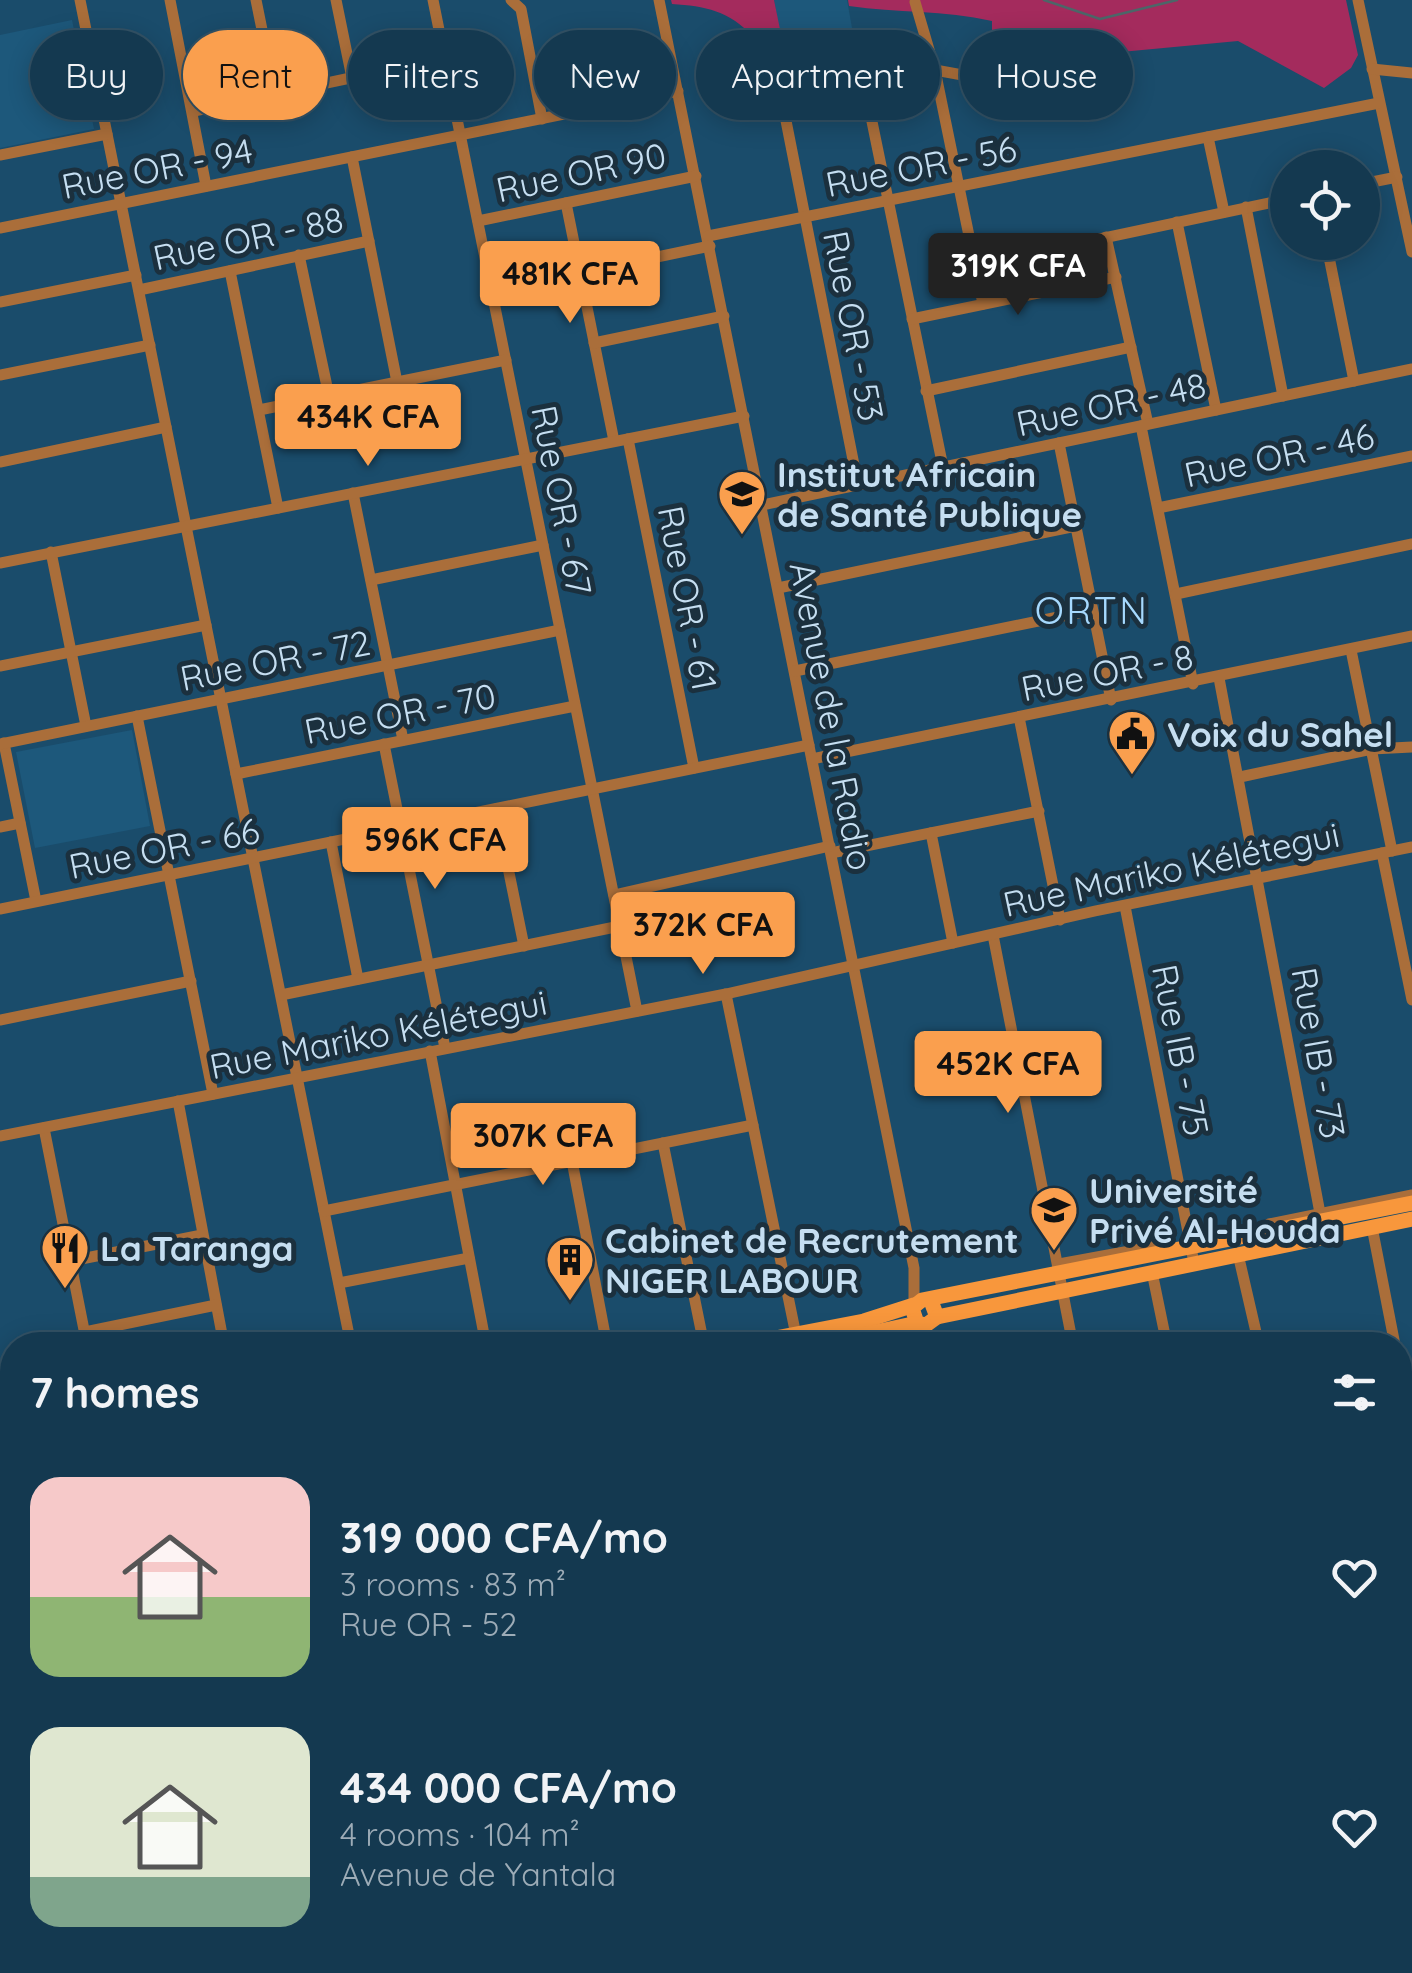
<!DOCTYPE html>
<html lang="en">
<head>
<meta charset="utf-8">
<style>
  body { margin:0; font-family:Quicksand,sans-serif; background:#1d4057; color:#f1f3f6; height:100vh; display:flex; flex-direction:column; font-size:38px; white-space:nowrap }
  * { box-sizing:border-box; margin:0 }
  p { font-size:32px; color:#9dacb7 }
  .icon { flex:none; width:55px; height:55px; fill:none; stroke:currentColor; stroke-width:2; stroke-linecap:round; stroke-linejoin:round }
  .map { position:relative; flex:1; overflow:hidden }
  .side { position:absolute; left:0px; top:1332px; width:1412px; height:642px; display:flex; flex-direction:column; background:#143950; border-radius:40px 40px 0 0; box-shadow:0 5px 25px #0003,0 0 0 2px #335367 }
  .side>* { flex:none }
  .hud { position:absolute; left:30px; top:30px; width:1352px; height:90px; display:flex; gap:20px }
  .tools { position:absolute; left:1270px; top:150px; display:grid; gap:20px }
  .tools a { display:grid; place-items:center; width:110px; height:110px; border-radius:50%; background:#143950; box-shadow:0 5px 25px #0003,0 0 0 2px #335367; font-size:50px }
  .price { position:absolute; translate:-50% -85px; padding:0 22px; border-radius:10px; background:#fa9f4e; color:#111; font-size:32px; line-height:65px; filter:drop-shadow(0 2px 5px #0008) }
  .price::after { content:''; position:absolute; left:50%; top:60px; width:30px; height:22px; margin-left:-15px; background:inherit; clip-path:polygon(0 0,100% 0,50% 100%) }
  .price.on { background:#222; color:#fff }
  ul { padding:0; list-style:none }
  li { display:flex; align-items:center; gap:30px; height:250px; padding:0 30px }
  li span { display:grid; place-items:center; flex:none; width:280px; height:200px; border-radius:30px; color:#555 }
  li>.icon { margin-inline-start:auto }
  span .icon { width:120px; height:120px; fill:#fffc; stroke-width:1 }
  li b { font-size:42px }
  h2 { display:flex; justify-content:space-between; align-items:center; height:120px; padding:0 30px; font-size:42px }
  .chip { padding:0 35px; border-radius:45px; background:#143950; box-shadow:0 5px 25px #0003,0 0 0 2px #335367; font-size:35px; line-height:90px }
  .chip.on { background:#fa9f4e; color:#111 }
  .map>svg:first-child { display:block }
  .built { fill:#1d587b }
  .green { fill:#a42b5d }
  .lines { fill:none; stroke-linecap:round; stroke-linejoin:round }
  .stream { stroke:#4c6668; stroke-width:2.5 }
  .minor { stroke:#aa6e3a; stroke-width:11 }
  .major { stroke:#f8973c; stroke-width:15 }
  .labels { text-anchor:middle; dominant-baseline:central; stroke-width:10; stroke-linejoin:round; paint-order:stroke }
  .street-label { font-size:35px; fill:#c5def1; stroke:#1b303e }
  .poi-label { font-size:35px; font-weight:bold; fill:#c5def1; stroke:#1b303e; text-anchor:start }
  .neighbourhood-label { font-size:38px; letter-spacing:2.5px; fill:#a6d9fe; stroke:#1b303e }
</style>
</head>
<body>
<div class="map">
<svg width="1412" height="1973" viewBox="0 0 1412 1973">
  <rect width="100%" height="100%" fill="#1a4c6b"/>
  <!-- built -->
  <g class="built">
    <path d="M774,0H847L864,95L793,107Z"/>
    <path d="M72,20L94,129L0,148V35Z"/>
    <path d="M132,730L150,826L35,848L16,752Z"/>
  </g>
  <!-- green -->
  <g class="green">
    <path d="M671,0H774L781,34L752,36C730,11 705,6 672,4Z"/>
    <path d="M848,0H1346L1358,55L1351,68L1324,88L1238,41L1057,58L992,70V21C944,10 897,13 849,6Z"/>
  </g>
  <g class="lines">
    <!-- stream -->
    <path class="stream" d="M1044,0L1100,19L1177,0"/>
    <!-- minor -->
    <g class="minor">
      <path d="M80,0L351,1345"/>
      <path d="M170,0L206,186"/>
      <path d="M256,0L275,94"/>
      <path d="M336,0L352,78"/>
      <path d="M433,0L637,1011"/>
      <path d="M511,0L521,9L542,119"/>
      <path d="M659,0L914,1268V1305"/>
      <path d="M1358,0L1412,252"/>
      <path d="M915,2L935,70L983,304"/>
      <path d="M774,60L858,485"/>
      <path d="M1372,69L1412,73"/>
      <path d="M935,70L979,78L1062,63"/>
      <path d="M862,73L943,467"/>
      <path d="M194,111L445,58"/>
      <path d="M1208,137L1224,212"/>
      <path d="M0,155L107,134"/>
      <path d="M352,157L397,382"/>
      <path d="M1362,184L1397,177"/>
      <path d="M566,203L614,441"/>
      <path d="M1246,207L1283,396"/>
      <path d="M478,221L696,176"/>
      <path d="M1177,222L1216,410"/>
      <path d="M0,228L678,91"/>
      <path d="M708,236L1379,103"/>
      <path d="M1106,237L1148,424"/>
      <path d="M1326,242L1354,381"/>
      <path d="M299,255L329,396"/>
      <path d="M976,265L1288,199"/>
      <path d="M230,271L278,508"/>
      <path d="M580,273L710,246"/>
      <path d="M139,290L369,241"/>
      <path d="M0,302L136,275"/>
      <path d="M912,319L1116,277"/>
      <path d="M594,343L724,316"/>
      <path d="M0,375L150,345"/>
      <path d="M926,391L1131,347"/>
      <path d="M259,410L506,360"/>
      <path d="M1141,426L1193,684"/>
      <path d="M628,439L694,768"/>
      <path d="M1059,443L1111,700"/>
      <path d="M0,462L166,427"/>
      <path d="M353,493L403,740"/>
      <path d="M762,505L1412,369"/>
      <path d="M1158,508L1412,456"/>
      <path d="M51,552L86,726"/>
      <path d="M0,563L744,416"/>
      <path d="M371,580L543,545"/>
      <path d="M778,588L1076,526"/>
      <path d="M1176,594L1412,544"/>
      <path d="M1351,650L1392,851"/>
      <path d="M0,666L206,625"/>
      <path d="M795,671L1092,610"/>
      <path d="M1219,678L1323,1229"/>
      <path d="M137,716L213,1094"/>
      <path d="M1019,717L1060,920"/>
      <path d="M4,743L36,901"/>
      <path d="M0,744L560,630"/>
      <path d="M384,744L445,1048"/>
      <path d="M812,759L1412,636"/>
      <path d="M236,774L575,706"/>
      <path d="M1240,777L1372,749L1412,747"/>
      <path d="M496,809L524,946"/>
      <path d="M0,827L20,823"/>
      <path d="M931,833L953,943"/>
      <path d="M331,842L358,979"/>
      <path d="M831,853L1039,811"/>
      <path d="M1382,853L1412,1000"/>
      <path d="M614,895L830,846"/>
      <path d="M1125,906L1194,1263"/>
      <path d="M0,909L809,745"/>
      <path d="M993,935L1073,1345"/>
      <path d="M726,994L798,1345"/>
      <path d="M281,995L620,926"/>
      <path d="M0,1020L191,981"/>
      <path d="M430,1051L486,1345"/>
      <path d="M178,1101L224,1345"/>
      <path d="M44,1128L87,1345"/>
      <path d="M0,1136L726,994L1095,911L1412,847"/>
      <path d="M663,1143L704,1345"/>
      <path d="M572,1161L607,1345"/>
      <path d="M324,1211L753,1125"/>
      <path d="M1269,1224L1412,1195"/>
      <path d="M1372,1227L1395,1345"/>
      <path d="M1238,1254L1259,1345"/>
      <path d="M71,1261L202,1235"/>
      <path d="M1059,1264L1168,1244"/>
      <path d="M1152,1272L1167,1345"/>
      <path d="M339,1283L469,1258"/>
      <path d="M85,1332L216,1305"/>
      <path d="M1400,1374L1412,1437"/>
      <path d="M1400,1473L1412,1470"/>
      <path d="M0,1551L12,1622"/>
      <path d="M1400,1623L1412,1620"/>
      <path d="M0,1723L12,1721"/>
      <path d="M1400,1786L1412,1770"/>
      <path d="M0,1826L12,1824"/>
      <path d="M75,1962L77,1973"/>
      <path d="M267,1962L283,1973"/>
      <path d="M660,1962L662,1973"/>
      <path d="M778,1962L780,1973"/>
      <path d="M923,1962L925,1973"/>
      <path d="M1162,1962L1177,1973"/>
      <path d="M1400,1962H1412"/>
      <path d="M313,1973L320,1962"/>
      <path d="M1102,1973L1109,1962"/>
      <path d="M1275,1973L1282,1962"/>
    </g>
    <!-- major -->
    <g class="major">
      <path d="M931,1301L937,1317L926,1325L917,1323L912,1308L922,1300L1412,1203"/>
      <path d="M937,1317L1412,1219"/>
      <path d="M740,1345L864,1321L914,1305"/>
      <path d="M816,1345L917,1323"/>
      <path d="M0,1493L12,1490"/>
      <path d="M0,1508L12,1505"/>
    </g>
  </g>
  <!-- icons -->
  <defs>
    <g id="university-pin" transform="scale(2.5)"><path d="M0 17L-7.5 6A9.5 9.5 0 1 1 7.5 6Z" fill="#fa9f4e" stroke="#1b303e"/><path d="M0-5L7-2L0 1L-7-2ZM-4 1L0 2.5L4 1V4Q0 6-4 4Z" fill="#111"/></g>
    <g id="civic-pin" transform="scale(2.5)"><path d="M0 17L-7.5 6A9.5 9.5 0 1 1 7.5 6Z" fill="#fa9f4e" stroke="#1b303e"/><path d="M-.6-6.5H3V-4.5H.6V-3L4-1V1h2V6H-6V1h2V-1L-.6-3ZM-1.2 2.5V6h2.4V2.5Z" fill="#111"/></g>
    <g id="restaurant-pin" transform="scale(2.5)"><path d="M0 17L-7.5 6A9.5 9.5 0 1 1 7.5 6Z" fill="#fa9f4e" stroke="#1b303e"/><path d="M-5-6h1v4h1v-4h1v4h1v-4h1v5L-1.5 .5V6h-2V.5L-5-1ZM5-6V6H3V1.5H1.5Q1.5-4 5-6Z" fill="#111"/></g>
    <g id="building-pin" transform="scale(2.5)"><path d="M0 17L-7.5 6A9.5 9.5 0 1 1 7.5 6Z" fill="#fa9f4e" stroke="#1b303e"/><path d="M-4-6H4V6H1V3H-1V6H-4ZM-2.5-4.3h1.7v1.8h-1.7ZM.8-4.3h1.7v1.8H.8ZM-2.5-1h1.7V.8h-1.7ZM.8-1h1.7V.8H.8Z" fill="#111"/></g>
  </defs>
  <g fill-rule="evenodd">
    <use href="#university-pin" x="742" y="494"/>
    <use href="#civic-pin" x="1132" y="734"/>
    <use href="#university-pin" x="1054" y="1210"/>
    <use href="#restaurant-pin" x="65" y="1248"/>
    <use href="#building-pin" x="570" y="1260"/>
  </g>
  <g class="labels">
    <!-- street labels -->
    <g class="street-label">
      <text transform="translate(921 166) rotate(-11)">Rue OR - 56</text>
      <text transform="translate(157 168) rotate(-11)">Rue OR - 94</text>
      <text transform="translate(581 172) rotate(-12)">Rue OR 90</text>
      <text transform="translate(248 238) rotate(-12)">Rue OR - 88</text>
      <text transform="translate(854 326) rotate(79)">Rue OR - 53</text>
      <text transform="translate(1111 404) rotate(-12)">Rue OR - 48</text>
      <text transform="translate(1279 455) rotate(-12)">Rue OR - 46</text>
      <text transform="translate(562 500) rotate(79)">Rue OR - 67</text>
      <text transform="translate(688 598) rotate(79)">Rue OR - 61</text>
      <text transform="translate(275 660) rotate(-11)">Rue OR - 72</text>
      <text transform="translate(1107 672) rotate(-11)">Rue OR - 8</text>
      <text transform="translate(400 713) rotate(-11)">Rue OR - 70</text>
      <text transform="translate(832 716) rotate(79)">Avenue de la Radio</text>
      <text transform="translate(164 848) rotate(-11)">Rue OR - 66</text>
      <text transform="translate(1171 869) rotate(-12)">Rue Mariko Kélétegui</text>
      <text transform="translate(378 1034) rotate(-11)">Rue Mariko Kélétegui</text>
      <text transform="translate(1181 1050) rotate(79)">Rue IB - 75</text>
      <text transform="translate(1319 1053) rotate(80)">Rue IB - 73</text>
    </g>
    <!-- poi labels -->
    <g class="poi-label">
      <text x="777" y="474">Institut Africain<tspan x="777" dy="40">de Santé Publique</tspan></text>
      <text x="1167" y="734">Voix du Sahel</text>
      <text x="1089" y="1190">Université<tspan x="1089" dy="40">Privé Al-Houda</tspan></text>
      <text x="605" y="1240">Cabinet de Recrutement<tspan x="605" dy="40">NIGER LABOUR</tspan></text>
      <text x="100" y="1248">La Taranga</text>
    </g>
    <!-- neighbourhood labels -->
    <g class="neighbourhood-label">
      <text x="1092" y="610">ORTN</text>
    </g>
  </g>
</svg>
<div class="tools">
<a><svg class="icon" aria-label="locate" viewBox="0 0 24 24"><circle cx="12" cy="12" r="6"/><path d="M12 2v4M12 18v4M2 12h4M18 12h4"/></svg></a>
</div>
<b class="price on" style="left:1018px;top:318px">319K CFA</b>
<b class="price" style="left:570px;top:326px">481K CFA</b>
<b class="price" style="left:368px;top:469px">434K CFA</b>
<b class="price" style="left:435px;top:892px">596K CFA</b>
<b class="price" style="left:703px;top:977px">372K CFA</b>
<b class="price" style="left:1008px;top:1116px">452K CFA</b>
<b class="price" style="left:543px;top:1188px">307K CFA</b>
<div class="hud">
<a class="chip">Buy</a>
<a class="chip on">Rent</a>
<a class="chip">Filters</a>
<a class="chip">New</a>
<a class="chip">Apartment</a>
<a class="chip">House</a>
</div>
<section class="side">
<h2>7 homes<svg class="icon" aria-label="filters" viewBox="0 0 24 24"><path d="M4 7h16M4 17h16"/><circle cx="9" cy="7" r="2"/><circle cx="15" cy="17" r="2"/></svg></h2>
<ul>
<li><span style="background:linear-gradient(#f6c9c9 60%,#8fb573 0)"><svg class="icon" aria-label="home" viewBox="0 0 24 24"><path d="M3 11l9-7 9 7M6 9v11h12V9"/></svg></span><div><b>319 000 CFA/mo</b><p>3 rooms · 83 m²</p><p>Rue OR - 52</p></div><svg class="icon" aria-label="heart" viewBox="0 0 24 24"><path d="M12 20l-8-8c-3-5 5-10 8-4 3-6 11-1 8 4z"/></svg></li>
<li><span style="background:linear-gradient(#dfe7d0 75%,#7fa58c 0)"><svg class="icon" aria-label="home" viewBox="0 0 24 24"><path d="M3 11l9-7 9 7M6 9v11h12V9"/></svg></span><div><b>434 000 CFA/mo</b><p>4 rooms · 104 m²</p><p>Avenue de Yantala</p></div><svg class="icon" aria-label="heart" viewBox="0 0 24 24"><path d="M12 20l-8-8c-3-5 5-10 8-4 3-6 11-1 8 4z"/></svg></li>
</ul>
</section>
</div>
</body>
</html>
